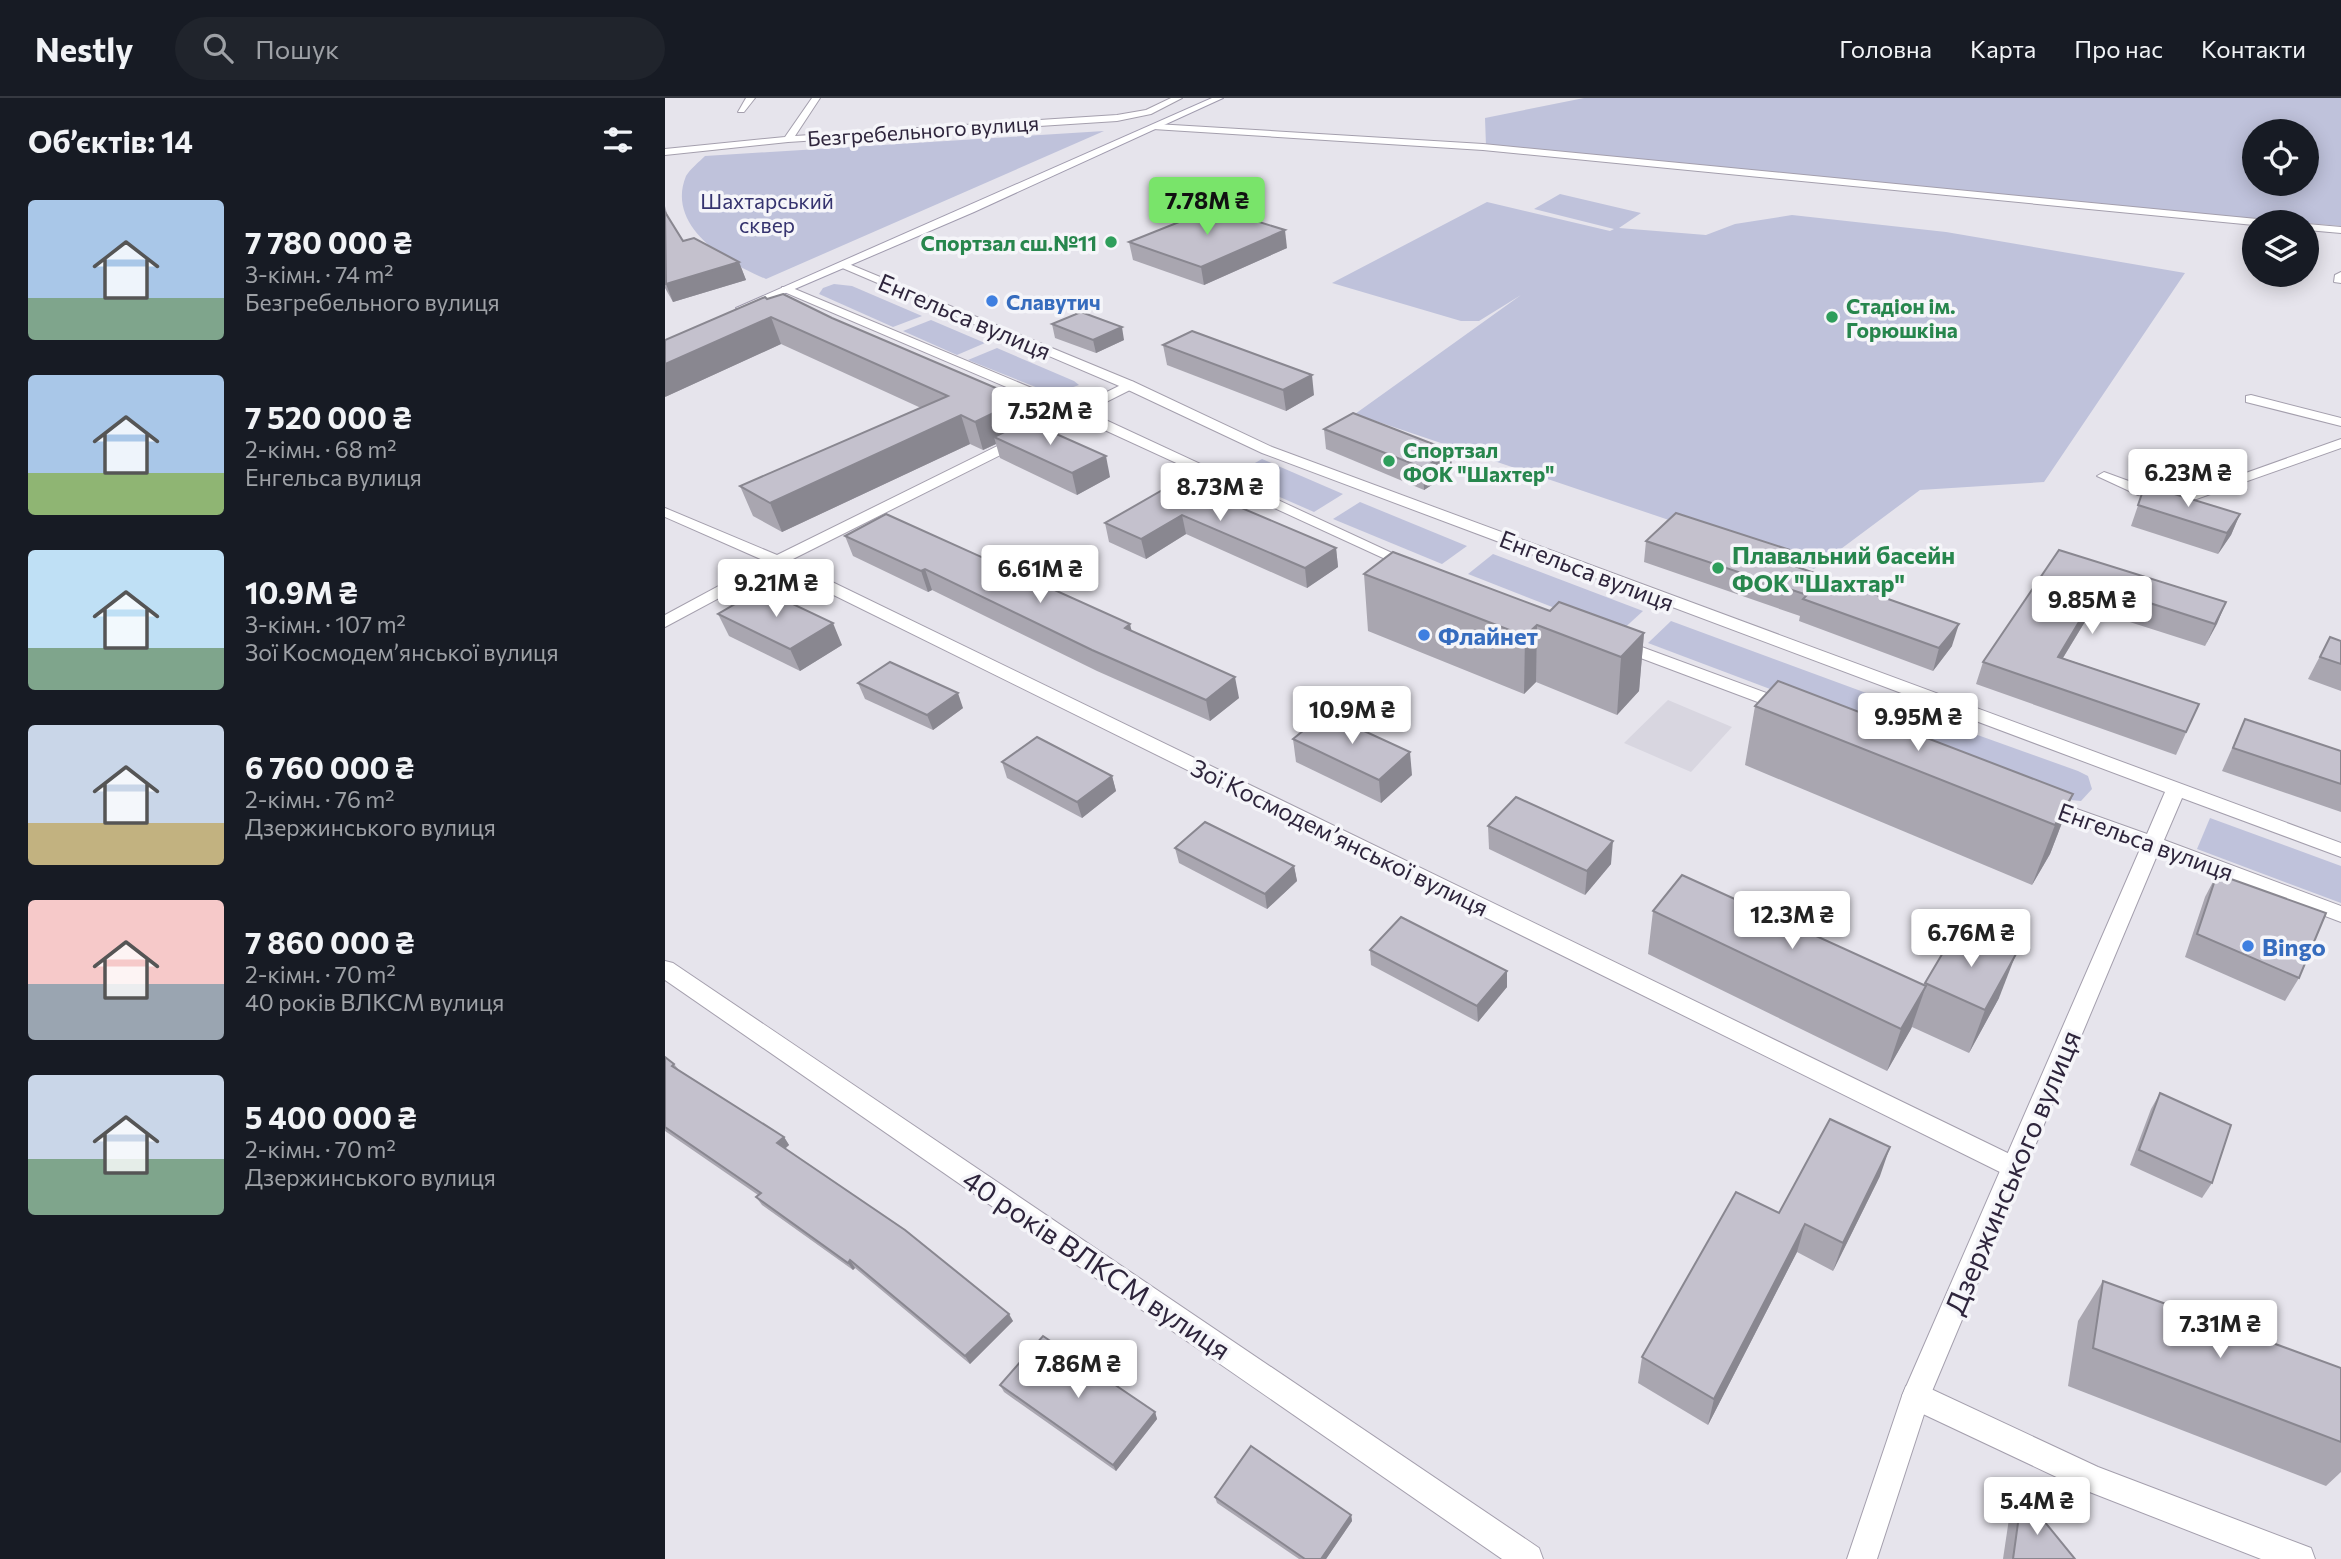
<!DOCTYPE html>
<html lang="uk">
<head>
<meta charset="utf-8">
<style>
  body { margin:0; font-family:Commissioner,sans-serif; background:#20242c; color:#f1f3f6; height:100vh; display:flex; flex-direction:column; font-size:26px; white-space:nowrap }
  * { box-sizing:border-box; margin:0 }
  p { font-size:23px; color:#9ea1a6 }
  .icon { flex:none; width:38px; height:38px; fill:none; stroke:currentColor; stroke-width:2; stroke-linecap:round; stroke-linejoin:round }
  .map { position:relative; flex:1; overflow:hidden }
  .panel { display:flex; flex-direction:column; background:#171b24; width:665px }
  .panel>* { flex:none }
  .tools { position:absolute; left:1577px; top:21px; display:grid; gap:14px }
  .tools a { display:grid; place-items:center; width:77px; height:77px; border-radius:50%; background:#171b24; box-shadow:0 4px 18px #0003; font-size:35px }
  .price { position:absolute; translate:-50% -60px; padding:0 16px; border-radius:7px; background:#fff; color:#222; font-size:23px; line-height:46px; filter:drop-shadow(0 2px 4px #0008) }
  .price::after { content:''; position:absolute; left:50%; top:42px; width:21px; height:16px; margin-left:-10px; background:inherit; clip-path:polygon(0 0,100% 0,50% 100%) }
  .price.on { background:#79e46a; color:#111 }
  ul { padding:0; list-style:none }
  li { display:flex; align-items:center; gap:21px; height:175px; padding:0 28px }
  li span { display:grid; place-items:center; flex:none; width:196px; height:140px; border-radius:7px; color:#555 }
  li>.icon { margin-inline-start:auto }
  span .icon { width:84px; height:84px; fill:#fffc; stroke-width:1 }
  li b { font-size:30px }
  h2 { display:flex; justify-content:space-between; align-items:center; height:84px; padding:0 28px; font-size:30px }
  header { display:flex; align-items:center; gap:42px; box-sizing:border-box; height:98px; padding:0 35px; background:#171b24; border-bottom:2px solid #363941 }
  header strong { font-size:33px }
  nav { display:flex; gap:38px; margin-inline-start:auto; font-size:24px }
  .search { width:490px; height:63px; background:#20242c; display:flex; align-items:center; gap:18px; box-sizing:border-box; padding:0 24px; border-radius:38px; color:#9ea1a6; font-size:26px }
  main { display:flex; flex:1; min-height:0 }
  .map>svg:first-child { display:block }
  .built { fill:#d8d6e0 }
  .green { fill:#bfc2db; fill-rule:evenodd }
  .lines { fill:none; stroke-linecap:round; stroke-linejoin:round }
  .minor-casing { stroke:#a49fad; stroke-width:2 }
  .tertiary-casing { stroke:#a49fad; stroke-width:2 }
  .secondary-casing { stroke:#a09bae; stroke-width:2 }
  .minor { fill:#fff; fill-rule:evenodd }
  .tertiary { fill:#fff; fill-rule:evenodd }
  .secondary { fill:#fff; fill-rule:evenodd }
  .wall { fill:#a9a6b0 }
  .shaded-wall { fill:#898790 }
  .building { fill:#c4c1cd; stroke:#898790; stroke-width:2 }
  .leisure-dot { fill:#2e9e5b; stroke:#f5f5f9; stroke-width:2.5 }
  .shop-dot { fill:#3f7fe0; stroke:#f5f5f9; stroke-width:2.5 }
  .labels { text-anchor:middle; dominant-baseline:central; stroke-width:7; stroke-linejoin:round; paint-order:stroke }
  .far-street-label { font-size:21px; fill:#2e253c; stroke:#f5f5f9 }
  .far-park-label { font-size:21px; fill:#35336f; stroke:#f5f5f9 }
  .far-leisure-label { font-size:21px; font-weight:bold; fill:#27864d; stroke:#f5f5f9; text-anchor:start }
  .far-shop-label { font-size:21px; font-weight:bold; fill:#366cbe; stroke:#f5f5f9; text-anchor:start }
  .street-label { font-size:24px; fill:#2e253c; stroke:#f5f5f9 }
  .leisure-label { font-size:24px; font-weight:bold; fill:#27864d; stroke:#f5f5f9; text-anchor:start }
  .shop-label { font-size:24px; font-weight:bold; fill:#366cbe; stroke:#f5f5f9; text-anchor:start }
  .near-street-label { font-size:28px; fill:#2e253c; stroke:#f5f5f9 }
</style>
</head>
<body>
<header>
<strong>Nestly</strong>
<div class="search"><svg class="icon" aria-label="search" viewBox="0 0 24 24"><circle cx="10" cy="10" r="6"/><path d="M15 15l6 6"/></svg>Пошук</div>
<nav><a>Головна</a><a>Карта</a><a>Про нас</a><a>Контакти</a></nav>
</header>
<main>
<section class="panel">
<h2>Об’єктів: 14<svg class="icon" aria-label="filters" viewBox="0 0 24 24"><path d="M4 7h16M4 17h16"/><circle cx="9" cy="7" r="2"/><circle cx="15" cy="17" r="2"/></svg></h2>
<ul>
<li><span style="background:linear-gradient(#a9c7e8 70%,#7fa58c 0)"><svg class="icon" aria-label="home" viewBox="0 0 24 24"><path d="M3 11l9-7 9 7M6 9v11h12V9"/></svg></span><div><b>7 780 000 ₴</b><p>3-кімн. · 74 m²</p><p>Безгребельного вулиця</p></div></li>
<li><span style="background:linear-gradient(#a9c7e8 70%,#8fb573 0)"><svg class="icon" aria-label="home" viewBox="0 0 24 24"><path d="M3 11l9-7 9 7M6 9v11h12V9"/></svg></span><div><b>7 520 000 ₴</b><p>2-кімн. · 68 m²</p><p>Енгельса вулиця</p></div></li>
<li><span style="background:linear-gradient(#bfe0f5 70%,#7fa58c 0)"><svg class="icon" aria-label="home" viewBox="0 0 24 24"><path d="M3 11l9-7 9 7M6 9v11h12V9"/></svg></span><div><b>10.9M ₴</b><p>3-кімн. · 107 m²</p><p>Зої Космодем’янської вулиця</p></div></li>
<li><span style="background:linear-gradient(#c9d6e8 70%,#c2b280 0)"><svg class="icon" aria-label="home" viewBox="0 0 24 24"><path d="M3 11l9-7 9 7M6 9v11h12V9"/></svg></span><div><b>6 760 000 ₴</b><p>2-кімн. · 76 m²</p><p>Дзержинського вулиця</p></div></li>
<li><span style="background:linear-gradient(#f6c9c9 60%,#9aa5b1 0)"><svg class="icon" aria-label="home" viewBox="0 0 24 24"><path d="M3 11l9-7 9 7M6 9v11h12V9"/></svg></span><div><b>7 860 000 ₴</b><p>2-кімн. · 70 m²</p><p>40 років ВЛКСМ вулиця</p></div></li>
<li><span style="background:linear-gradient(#c9d6e8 60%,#7fa58c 0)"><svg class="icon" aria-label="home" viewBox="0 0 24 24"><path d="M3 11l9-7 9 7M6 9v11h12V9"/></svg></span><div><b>5 400 000 ₴</b><p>2-кімн. · 70 m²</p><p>Дзержинського вулиця</p></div></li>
</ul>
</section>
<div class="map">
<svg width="1676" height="1461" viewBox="0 0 1676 1461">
  <rect width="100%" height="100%" fill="#e6e4ec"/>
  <!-- built -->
  <path class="built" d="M1003,602L1067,629L1026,674L959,645Z"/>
  <!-- green -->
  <g class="green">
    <path d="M919,0H1676V128L1342,99L821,48L820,20ZM1589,33H1642V86H1589Z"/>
    <path d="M439,33L101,181C64,166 0,129 21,78C25,71 34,64 40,58Z"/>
    <path d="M895,96L976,115L954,130L1041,137L1070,126L1127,117L1281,134L1520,175L1379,384L1255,392L1149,471L690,316L856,197L814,223H796L667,185L822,104L945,133L949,131L869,111Z"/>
    <path d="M169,186L187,188L257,218L228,229L154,196L158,190Z"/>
    <path d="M266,222L320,245L292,257L238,233Z"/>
    <path d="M332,250L409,283L414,287L388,296L303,262Z"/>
    <path d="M597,361L678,396L649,414L567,378Z"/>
    <path d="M695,404L802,448L777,466L668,421Z"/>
    <path d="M828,456L978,513L954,535L803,476Z"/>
    <path d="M1006,523L1223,603L1203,628L983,545Z"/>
    <path d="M1254,616L1413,673L1423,678L1427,691L1416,703L1395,701L1237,641Z"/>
    <path d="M1545,720L1676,768V805L1532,751Z"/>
  </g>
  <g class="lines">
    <!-- minor casing -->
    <g class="minor-casing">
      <g id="minor">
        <path d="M81,0H90L79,14H73Z"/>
        <path d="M147,0H155L130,38L452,17L481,12L506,0H517L486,16L452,23L123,44L0,57V51L120,39Z"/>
        <path d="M491,26L818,46L1592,121L1597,124H1589V127L818,52L488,31L486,29Z"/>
        <path d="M1642,126L1676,129V135L1642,132Z"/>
        <path d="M1676,174V185L1669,184L1670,177Z"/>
        <path d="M464,283L469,284V290L124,463L1357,1062L1360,1069L1357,1076L1348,1080L1339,1076L112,469L0,529V517L100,463L0,419V410L112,457Z"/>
        <path d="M1586,297L1676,320V328L1581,304V298Z"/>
        <path d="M1676,341V350L1520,405L1473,397L1432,378L1439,374L1491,393L1519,397Z"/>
        <path d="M0,863L8,865L874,1450L878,1461H837L0,882Z"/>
        <path d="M1251,1284L1433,1369L1646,1450L1650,1461H1596L1417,1391L1241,1308L1237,1298L1241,1288Z"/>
      </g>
    </g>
    <!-- tertiary casing -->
    <g class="tertiary-casing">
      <g id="tertiary">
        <path d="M179,164L469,284L607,349L1676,745V759L1517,700L1499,742L1676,808V824L1493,755L1265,1298L1212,1461H1182L1237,1298L1476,749L1371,710L1369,705L1371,700L1378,699L1482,736L1500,694L597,355L459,290L175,169V165Z"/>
        <path d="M117,189H125L417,311L755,468L752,471H742L407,317L117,193Z"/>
        <path d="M955,541L1126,604L1129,608L1126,612H1114L949,550L947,546Z"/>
      </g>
    </g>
    <!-- secondary casing -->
    <g class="secondary-casing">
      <path id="secondary" d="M547,0H558L309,114L81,212L71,210Z"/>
    </g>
    <!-- minor -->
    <use href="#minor" class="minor"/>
    <!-- tertiary -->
    <use href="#tertiary" class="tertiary"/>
    <!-- secondary -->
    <use href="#secondary" class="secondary"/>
  </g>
  <!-- wall -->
  <g class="wall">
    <path d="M0,108L3,119L18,143L74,164L81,182L8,204L0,190Z"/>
    <path d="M464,144L622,150L539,187L468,162Z"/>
    <path d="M102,201L352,324L348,325L349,330L445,379L412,397L335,360L331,346L318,352L305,346L117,434L88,418L75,388L256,310L116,246L0,299Z"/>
    <path d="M387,226L459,242L431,255L390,240Z"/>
    <path d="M498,247L649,297L621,313L502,267Z"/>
    <path d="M659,331L786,353L787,374L759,392L661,351Z"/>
    <path d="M513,383L671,450L673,469L642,490L521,436L481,461L444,444L440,425Z"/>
    <path d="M1480,387L1575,416L1566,437L1553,456L1466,428Z"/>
    <path d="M180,438L467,534L574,600L545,623L432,573L267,492L263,494L188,458Z"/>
    <path d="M981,443L1129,468L1287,548L1268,573L1134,523L1135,518L979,464Z"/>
    <path d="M1394,452L1561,504L1540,548L1427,512L1398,560L1534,606L1511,657L1311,586L1318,564Z"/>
    <path d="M699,476L885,513L979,535L974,593L952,617L871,584L859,596L703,533Z"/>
    <path d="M53,516L177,547L135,573L64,538Z"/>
    <path d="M1665,539L1676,543V593L1643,581Z"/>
    <path d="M193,585L298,610L268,632L200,601Z"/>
    <path d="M1090,608L1408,696L1385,756L1367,787L1080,667Z"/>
    <path d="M1580,621L1676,653V714L1557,673Z"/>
    <path d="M628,641L747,677L716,705L631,664Z"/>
    <path d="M337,664L447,678L451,693L417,720L342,680Z"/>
    <path d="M823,728L946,766L920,797L824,751Z"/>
    <path d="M510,750L629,768L632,783L602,811L514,765Z"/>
    <path d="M1552,776L1634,880L1620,903L1520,859L1540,799Z"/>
    <path d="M988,813L1259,887L1260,885L1334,900L1304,955L1247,929L1222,973L983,856Z"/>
    <path d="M705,852L842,873V889L813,924L706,867Z"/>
    <path d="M0,959L9,966L14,972L119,1039L124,1047L120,1051L348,1223L305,1266L190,1170L188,1172L97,1107L91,1099L93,1097L0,1033Z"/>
    <path d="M1495,995L1547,1085L1537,1100L1465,1067L1486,1011Z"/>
    <path d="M1215,1078L1168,1173L1132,1154L1043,1327L973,1285L977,1259L1114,1115Z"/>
    <path d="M1438,1183L1676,1270V1374L1661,1388L1403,1288L1413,1223Z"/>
    <path d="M335,1287L490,1314L492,1321L451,1373L339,1294Z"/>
    <path d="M1357,1396L1410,1461H1338L1345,1414Z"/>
    <path d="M550,1399L686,1417L687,1423L661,1461H634L552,1405Z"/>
  </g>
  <!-- shaded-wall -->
  <g class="shaded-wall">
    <path d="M620,132L622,150L539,187L536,169Z"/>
    <path d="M74,164L81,182L8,204L1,186Z"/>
    <path d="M106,219L116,246L0,299V266Z"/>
    <path d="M457,229L459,242L431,255L428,242Z"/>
    <path d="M647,277L649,297L621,313L618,292Z"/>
    <path d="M345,296L352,324L348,325L351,336L329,339L331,346L318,352L310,324L330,302Z"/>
    <path d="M296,317L305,346L117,434L105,405Z"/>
    <path d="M786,353L787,374L759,392L758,370Z"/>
    <path d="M441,358L445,379L412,397L407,375Z"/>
    <path d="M1575,416L1566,437L1553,456L1562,435Z"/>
    <path d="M517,417L521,436L481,461L476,441Z"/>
    <path d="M671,450L673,469L642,490L640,470Z"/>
    <path d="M1131,454L1127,476L1121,465Z"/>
    <path d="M260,471L267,492L263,494L256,473Z"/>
    <path d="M1435,489L1427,512L1385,581L1393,559Z"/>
    <path d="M1561,504L1552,526L1540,548L1550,526Z"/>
    <path d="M168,525L177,547L135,573L125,551Z"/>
    <path d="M465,526L470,547L460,530Z"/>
    <path d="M1294,526L1287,548L1268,573L1274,550Z"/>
    <path d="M872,527L871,584L859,596L860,538Z"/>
    <path d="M979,535L974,593L952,617L956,559Z"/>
    <path d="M570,579L574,600L545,623L541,602Z"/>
    <path d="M293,595L298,610L268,632L262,617Z"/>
    <path d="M745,654L747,677L716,705L714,682Z"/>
    <path d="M447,678L451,693L417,720L412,704Z"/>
    <path d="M1408,696L1385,756L1367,787L1390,727Z"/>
    <path d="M948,743L946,766L920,797L922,773Z"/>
    <path d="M629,768L632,783L602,811L600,796Z"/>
    <path d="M1351,856L1334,900L1304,955L1320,912Z"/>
    <path d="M842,873V889L813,924L812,908Z"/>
    <path d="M1261,888L1246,931L1222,973L1236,931Z"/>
    <path d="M119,1039L124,1047L117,1053L112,1045Z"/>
    <path d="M1225,1049L1215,1078L1168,1173L1178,1145Z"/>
    <path d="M1140,1126L1132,1154L1043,1327L1049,1301Z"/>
    <path d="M185,1162L190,1170L188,1172L183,1165Z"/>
    <path d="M344,1216L348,1223L305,1266L300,1258Z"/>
    <path d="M490,1314L492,1321L451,1373L448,1367Z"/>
    <path d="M686,1417L687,1423L661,1461H656Z"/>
  </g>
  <!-- building -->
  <g class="building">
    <path d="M549,110L620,132L536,169L464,144Z"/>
    <path d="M0,114L18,143L29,140L74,164L1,186Z"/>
    <path d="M118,196L167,220L345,296L330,302L343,308L310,324L296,317L105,405L75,388L283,298L106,219L0,266V242L100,199L102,201Z"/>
    <path d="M416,214L457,229L428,242L387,226Z"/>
    <path d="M527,233L647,277L618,292L498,247Z"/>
    <path d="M688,315L786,353L758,370L659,331Z"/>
    <path d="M362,323L441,358L407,375L329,339Z"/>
    <path d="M513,383L671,450L640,470L517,417L476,441L440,425Z"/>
    <path d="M1480,387L1575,416L1562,435L1473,407Z"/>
    <path d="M1011,415L1131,454L1121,465L1294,526L1274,550L1138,501L1142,497L981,443Z"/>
    <path d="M221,416L465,526L460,530L570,579L541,602L427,552L260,471L256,473L180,438Z"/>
    <path d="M1394,452L1561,504L1550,526L1435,489L1393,559L1534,606L1521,634L1318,564Z"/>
    <path d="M728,454L885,513L894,504L979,535L956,559L872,527L860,538L699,476Z"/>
    <path d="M96,491L168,525L125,551L53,516Z"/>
    <path d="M1665,539L1676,543V566L1655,559Z"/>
    <path d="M225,564L293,595L262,617L193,585Z"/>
    <path d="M1113,583L1408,696L1390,727L1090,608Z"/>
    <path d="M660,615L745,654L714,682L628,641Z"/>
    <path d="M1580,621L1676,653V686L1568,650Z"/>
    <path d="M372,639L447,678L412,704L337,664Z"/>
    <path d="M851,699L948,743L922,773L823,728Z"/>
    <path d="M540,724L629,768L600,796L510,750Z"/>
    <path d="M1552,776L1661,815L1634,880L1532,836Z"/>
    <path d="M1017,777L1261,888L1236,931L988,813Z"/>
    <path d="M736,819L842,873L812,908L705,852Z"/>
    <path d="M1292,831L1351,856L1320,912L1260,885Z"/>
    <path d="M0,959L9,966L7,968L119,1039L112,1045L240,1132L344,1216L300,1258L185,1162L183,1165L91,1099L96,1095L0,1029Z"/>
    <path d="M1495,995L1566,1027L1547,1085L1474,1052Z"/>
    <path d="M1165,1021L1225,1049L1178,1145L1140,1126L1049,1301L977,1259L1071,1094L1114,1115Z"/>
    <path d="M1438,1183L1676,1270V1344L1428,1250Z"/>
    <path d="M378,1238L490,1314L448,1367L335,1287Z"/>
    <path d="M586,1348L686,1417L656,1461H640L550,1399Z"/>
    <path d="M1357,1396L1410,1461H1348Z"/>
  </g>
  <!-- markers -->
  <g class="leisure-dot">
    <circle cx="446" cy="144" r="7"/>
    <circle cx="1167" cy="219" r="7"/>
    <circle cx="724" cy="363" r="7"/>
    <circle cx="1053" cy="470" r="7"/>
  </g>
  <g class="shop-dot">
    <circle cx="327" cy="203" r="7"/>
    <circle cx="759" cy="537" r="7"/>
    <circle cx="1583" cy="848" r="7"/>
  </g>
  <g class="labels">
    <!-- far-street labels -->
    <g class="far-street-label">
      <text transform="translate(258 32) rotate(-4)">Безгребельного вулиця</text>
    </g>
    <!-- far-park labels -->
    <g class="far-park-label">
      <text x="102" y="102">Шахтарський<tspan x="102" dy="24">сквер</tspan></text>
    </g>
    <!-- far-leisure labels -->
    <g class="far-leisure-label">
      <text x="432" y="144" text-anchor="end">Спортзал сш.№11</text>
      <text x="1181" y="207">Стадіон ім.<tspan x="1181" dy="24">Горюшкіна</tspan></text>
      <text x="738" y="351">Спортзал<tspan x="738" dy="24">ФОК "Шахтер"</tspan></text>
    </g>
    <!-- far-shop labels -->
    <g class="far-shop-label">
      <text x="341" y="203">Славутич</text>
    </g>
    <!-- street labels -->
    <g class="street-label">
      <text transform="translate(300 218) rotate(23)">Енгельса вулиця</text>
      <text transform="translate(922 472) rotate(21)">Енгельса вулиця</text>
      <text transform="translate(675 739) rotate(26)">Зої Космодем’янської вулиця</text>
      <text transform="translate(1481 743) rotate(20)">Енгельса вулиця</text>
    </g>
    <!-- leisure labels -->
    <g class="leisure-label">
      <text x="1067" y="456">Плавальний басейн<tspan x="1067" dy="28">ФОК "Шахтар"</tspan></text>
    </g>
    <!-- shop labels -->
    <g class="shop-label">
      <text x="773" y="537">Флайнет</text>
      <text x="1597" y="848">Bingo</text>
    </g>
    <!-- near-street labels -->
    <g class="near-street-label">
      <text transform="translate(1347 1074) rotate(-67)">Дзержинського вулиця</text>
      <text transform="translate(432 1166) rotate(34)">40 років ВЛКСМ вулиця</text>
    </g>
  </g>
</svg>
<div class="tools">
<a><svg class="icon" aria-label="locate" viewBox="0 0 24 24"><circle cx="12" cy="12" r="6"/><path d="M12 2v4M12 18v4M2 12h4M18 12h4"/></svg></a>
<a><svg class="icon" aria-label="layers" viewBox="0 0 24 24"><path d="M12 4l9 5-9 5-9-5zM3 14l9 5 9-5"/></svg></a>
</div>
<b class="price on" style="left:542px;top:139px">7.78M ₴</b>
<b class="price" style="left:385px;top:349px">7.52M ₴</b>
<b class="price" style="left:1523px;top:411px">6.23M ₴</b>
<b class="price" style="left:555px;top:425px">8.73M ₴</b>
<b class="price" style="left:375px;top:507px">6.61M ₴</b>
<b class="price" style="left:111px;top:521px">9.21M ₴</b>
<b class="price" style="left:1427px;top:538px">9.85M ₴</b>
<b class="price" style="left:687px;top:648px">10.9M ₴</b>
<b class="price" style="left:1253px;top:655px">9.95M ₴</b>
<b class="price" style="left:1127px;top:853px">12.3M ₴</b>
<b class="price" style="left:1306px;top:871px">6.76M ₴</b>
<b class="price" style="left:1555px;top:1262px">7.31M ₴</b>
<b class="price" style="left:413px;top:1302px">7.86M ₴</b>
<b class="price" style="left:1372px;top:1439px">5.4M ₴</b>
</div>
</main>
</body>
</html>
